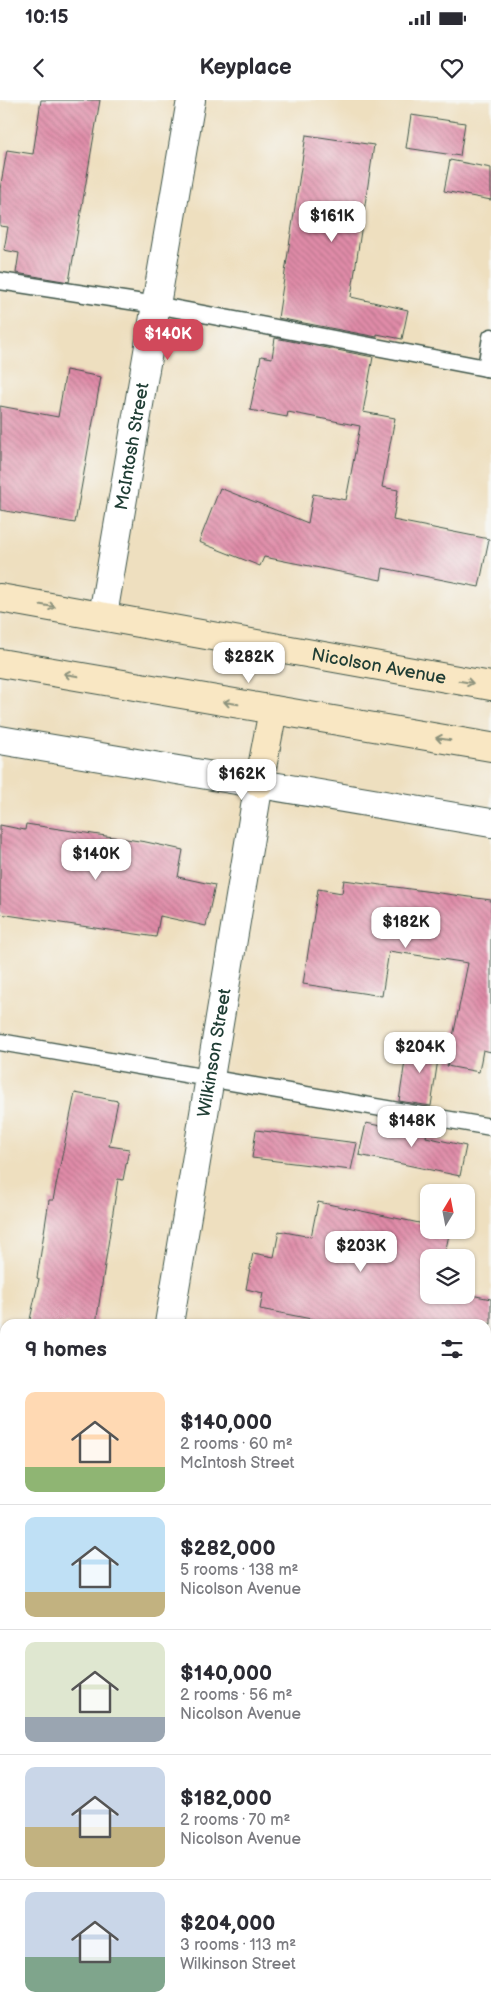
<!DOCTYPE html>
<html lang="en">
<head>
<meta charset="utf-8">
<style>
  body { margin:0; font-family:"Balsamiq Sans",sans-serif; background:#f7f7f7; color:#2b2b33; height:100vh; display:flex; flex-direction:column; font-size:19px; white-space:nowrap }
  * { box-sizing:border-box; margin:0 }
  p { font-size:16px; color:#7c7c81 }
  .icon { flex:none; width:28px; height:28px; fill:none; stroke:currentColor; stroke-width:2; stroke-linecap:round; stroke-linejoin:round }
  .map { position:relative; flex:1; overflow:hidden }
  .drawer { position:absolute; left:0px; top:1219px; width:491px; height:696px; display:flex; flex-direction:column; background:#fff; border-radius:15px 15px 0 0; box-shadow:0 1px 4px #0004 }
  .drawer>* { flex:none }
  .needle { width:32px; rotate:10deg }
  .controls { position:absolute; left:420px; top:1084px; display:grid; gap:10px }
  .controls a { display:grid; place-items:center; width:55px; height:55px; border-radius:10px; background:#fff; box-shadow:0 1px 4px #0004; font-size:25px }
  .price { position:absolute; translate:-50% -42px; padding:0 11px; border-radius:10px; background:#fff; color:#222; font-size:16px; line-height:32px; filter:drop-shadow(0 1px 2px #0008) }
  .price::after { content:''; position:absolute; left:50%; top:30px; width:15px; height:11px; margin-left:-8px; background:inherit; clip-path:polygon(0 0,100% 0,50% 100%) }
  .price.selected { background:#d1495b; color:#fff }
  ul { padding:0; list-style:none }
  li { display:flex; align-items:center; gap:15px; height:125px; padding:0 25px }
  li+li { border-top:1px solid #e1e1e2 }
  li span { display:grid; place-items:center; flex:none; width:140px; height:100px; border-radius:10px; color:#555 }
  li>.icon { margin-inline-start:auto }
  span .icon { width:60px; height:60px; fill:#fffc; stroke-width:1 }
  li b { font-size:21px }
  h2 { display:flex; justify-content:space-between; align-items:center; height:60px; padding:0 25px; font-size:21px }
  .status { display:flex; justify-content:space-between; align-items:center; height:35px; padding:0 25px; background:#fff; direction:ltr }
  .status svg { height:14px; fill:currentColor }
  header { display:flex; justify-content:space-between; align-items:center; height:65px; padding:0 25px; background:#fff; font-size:22px; font-weight:600 }
  .map>svg:first-child { display:block }
  .building { fill:url(#building-back-hatch) }
  .lines { fill:none; stroke-linecap:round; stroke-linejoin:round }
  .service-casing { stroke:#3e5549; stroke-width:19 }
  .minor-casing { stroke:#3e5549; stroke-width:30 }
  .secondary-casing { stroke:#3e5549; stroke-width:30 }
  .service { stroke:#fff; stroke-width:16 }
  .minor { stroke:#fff; stroke-width:28 }
  .secondary { stroke:#f9e7c3; stroke-width:28 }
  .oneway { stroke:#8c927c }
  .labels { text-anchor:middle; dominant-baseline:central; stroke-width:4; stroke-linejoin:round; paint-order:stroke }
  .street-label { font-size:18px; fill:#1f3d34; stroke:#f6f6f2 }
</style>
</head>
<body>
<div class="status"><b>10:15</b><svg viewBox="0 0 49 12"><path d="M0 12V9h3v3zM5 12V6h3v6zM10 12V3h3v9zM15 12V0h3v12zM26 1h20v11H26zM47 4h2v5h-2z"/></svg></div>
<header><svg class="icon" aria-label="back" viewBox="0 0 24 24"><path d="M15 5l-7 7 7 7"/></svg>Keyplace<svg class="icon" aria-label="heart" viewBox="0 0 24 24"><path d="M12 20l-8-8c-3-5 5-10 8-4 3-6 11-1 8 4z"/></svg></header>
<div class="map">
<svg width="491" height="1914" viewBox="0 0 491 1914">
  <defs>
    <pattern id="building-back-hatch" width="6" height="6" patternUnits="userSpaceOnUse" patternTransform="scale(1.25)"><rect width="6" height="6" fill="#e08ba8"/><path d="M-1 5l2 2M0 0l6 6M5-1l2 2" fill="none" stroke="#b5738a"/></pattern>
  </defs>
  <rect width="100%" height="100%" fill="#f6f6f2"/>
  <filter id="ink" filterUnits="userSpaceOnUse"><feTurbulence type="fractalNoise" baseFrequency=".02" numOctaves="2"/><feDisplacementMap in="SourceGraphic" scale="10" xChannelSelector="R" yChannelSelector="G"/><feConvolveMatrix kernelMatrix="1 2 1 2 8 2 1 2 1" color-interpolation-filters="sRGB"/></filter>
  <filter id="wash" filterUnits="userSpaceOnUse"><feTurbulence type="fractalNoise" baseFrequency=".0096" numOctaves="4" result="noise"/><feDisplacementMap in="SourceGraphic" scale="20" xChannelSelector="R" yChannelSelector="G"/><feGaussianBlur stdDeviation="1.12" result="paint"/><feColorMatrix in="noise" values="0 0 0 0 0 0 0 0 0 0 0 0 0 0 0 0 0 1.4 0 .05"/><feComposite in="paint" operator="in"/></filter>
  <g filter="url(#wash)">
    <rect width="100%" height="100%" fill="#eedfbf"/>
    <g id="blocks">
      <!-- building -->
      <g class="building">
        <path d="M41,0H100L69,182L16,173L19,153L4,150L8,127L0,126V89L7,50L33,54Z"/>
        <path d="M411,15L465,23L460,56L406,48Z"/>
        <path d="M306,35L374,45L351,197L408,210L402,239L377,234V237L278,218Z"/>
        <path d="M450,60L491,68V100L444,91Z"/>
        <path d="M275,238L373,257L363,312L395,318L382,387L398,390L393,420L489,439L479,487L383,468L381,480L264,457L260,466L199,442L220,388L308,423L313,394L346,400L360,326L288,312L287,317L250,310L261,256L272,258Z"/>
        <path d="M66,270L101,277L75,423L0,410V306L58,317Z"/>
        <path d="M26,724L146,742L183,750L178,777L215,785L206,826L160,816L156,837L0,814V725L25,730Z"/>
        <path d="M344,780L491,800V952L483,950L479,972L447,966L468,863L389,851L382,896L303,884L318,789L342,793Z"/>
        <path d="M408,941L440,946L431,1006L399,1001Z"/>
        <path d="M75,993L118,1001L109,1046L129,1049L123,1080L118,1079L96,1224H29L39,1179L37,1178L49,1100H53Z"/>
        <path d="M396,1021L428,1026L426,1037L466,1046L460,1076L359,1055L366,1023L395,1029Z"/>
        <path d="M256,1030L357,1043L351,1070L252,1058Z"/>
        <path d="M318,1102L429,1125V1130H450L444,1158H429V1195L466,1194L491,1199V1224H337L260,1209L263,1193L246,1189L253,1153L274,1157L279,1131L311,1137Z"/>
      </g>
    </g>
  </g>
  <g filter="url(#ink)">
    <use href="#blocks" fill-opacity="0" stroke="#3e5549" stroke-width="1"/>
    <g class="lines">
      <!-- service casing -->
      <g class="service-casing">
        <g id="service">
          <path d="M0,181L156,205L491,269"/>
          <path d="M486,268L491,237"/>
          <path d="M0,942L491,1027"/>
          <path d="M486,1612H491"/>
          <path d="M353,1914L354,1910"/>
        </g>
      </g>
      <!-- minor casing -->
      <g class="minor-casing">
        <g id="minor">
          <path id="s1" d="M103,515L191,0"/>
          <path d="M0,640L491,723"/>
          <path id="s2" d="M169,1224L259,683"/>
          <path d="M486,1320L491,1321"/>
          <path d="M46,1914V1910"/>
        </g>
      </g>
      <!-- secondary casing -->
      <g class="secondary-casing">
        <g id="secondary">
          <path id="s3" d="M0,498L491,586"/>
          <path d="M0,563L491,647"/>
          <path d="M259,683L273,610"/>
        </g>
      </g>
      <!-- service -->
      <use href="#service" class="service"/>
      <!-- minor -->
      <use href="#minor" class="minor"/>
      <!-- secondary -->
      <use href="#secondary" class="secondary"/>
    </g>
    <!-- one-way arrows -->
    <defs><path id="oneway-shaft" d="M-6 0H5M1.5-3L5.5 0L1.5 3" fill="none" stroke-width="1.6" stroke-linecap="round" stroke-linejoin="round" transform="scale(1.25)"/></defs>
    <g class="oneway">
      <use href="#oneway-shaft" transform="translate(48 506) rotate(10)"/>
      <use href="#oneway-shaft" transform="translate(71 575) rotate(-170)"/>
      <use href="#oneway-shaft" transform="translate(466 582) rotate(10)"/>
      <use href="#oneway-shaft" transform="translate(231 603) rotate(-170)"/>
      <use href="#oneway-shaft" transform="translate(443 639) rotate(-170)"/>
    </g>
  </g>
  <g class="labels">
    <!-- street labels -->
    <g class="street-label">
      <text stroke="none"><textPath href="#s1" startOffset="171">McIntosh Street</textPath></text>
      <text stroke="none"><textPath href="#s3" startOffset="385">Nicolson Avenue</textPath></text>
      <text stroke="none"><textPath href="#s2" startOffset="275">Wilkinson Street</textPath></text>
    </g>
  </g>
</svg>
<div class="controls">
<a><svg class="needle" viewBox="-14 -14 28 28"><path d="M0-13l5 13h-10z" fill="#e53935"/><path d="M0 13l5-13h-10z" fill="#7c7c81"/></svg></a>
<a><svg class="icon" aria-label="layers" viewBox="0 0 24 24"><path d="M12 4l9 5-9 5-9-5zM3 14l9 5 9-5"/></svg></a>
</div>
<b class="price" style="left:332px;top:143px">$161K</b>
<b class="price selected" style="left:168px;top:261px">$140K</b>
<b class="price" style="left:249px;top:584px">$282K</b>
<b class="price" style="left:242px;top:701px">$162K</b>
<b class="price" style="left:96px;top:781px">$140K</b>
<b class="price" style="left:406px;top:849px">$182K</b>
<b class="price" style="left:420px;top:974px">$204K</b>
<b class="price" style="left:412px;top:1048px">$148K</b>
<b class="price" style="left:361px;top:1173px">$203K</b>
<section class="drawer">
<h2>9 homes<svg class="icon" aria-label="filters" viewBox="0 0 24 24"><path d="M4 7h16M4 17h16"/><circle cx="9" cy="7" r="2"/><circle cx="15" cy="17" r="2"/></svg></h2>
<ul>
<li><span style="background:linear-gradient(#ffd9b3 75%,#8fb573 0)"><svg class="icon" aria-label="home" viewBox="0 0 24 24"><path d="M3 11l9-7 9 7M6 9v11h12V9"/></svg></span><div><b>$140,000</b><p>2 rooms · 60 m²</p><p>McIntosh Street</p></div></li>
<li><span style="background:linear-gradient(#bfe0f5 75%,#c2b280 0)"><svg class="icon" aria-label="home" viewBox="0 0 24 24"><path d="M3 11l9-7 9 7M6 9v11h12V9"/></svg></span><div><b>$282,000</b><p>5 rooms · 138 m²</p><p>Nicolson Avenue</p></div></li>
<li><span style="background:linear-gradient(#dfe7d0 75%,#9aa5b1 0)"><svg class="icon" aria-label="home" viewBox="0 0 24 24"><path d="M3 11l9-7 9 7M6 9v11h12V9"/></svg></span><div><b>$140,000</b><p>2 rooms · 56 m²</p><p>Nicolson Avenue</p></div></li>
<li><span style="background:linear-gradient(#c9d6e8 60%,#c2b280 0)"><svg class="icon" aria-label="home" viewBox="0 0 24 24"><path d="M3 11l9-7 9 7M6 9v11h12V9"/></svg></span><div><b>$182,000</b><p>2 rooms · 70 m²</p><p>Nicolson Avenue</p></div></li>
<li><span style="background:linear-gradient(#c9d6e8 65%,#7fa58c 0)"><svg class="icon" aria-label="home" viewBox="0 0 24 24"><path d="M3 11l9-7 9 7M6 9v11h12V9"/></svg></span><div><b>$204,000</b><p>3 rooms · 113 m²</p><p>Wilkinson Street</p></div></li>
</ul>
</section>
</div>
</body>
</html>
